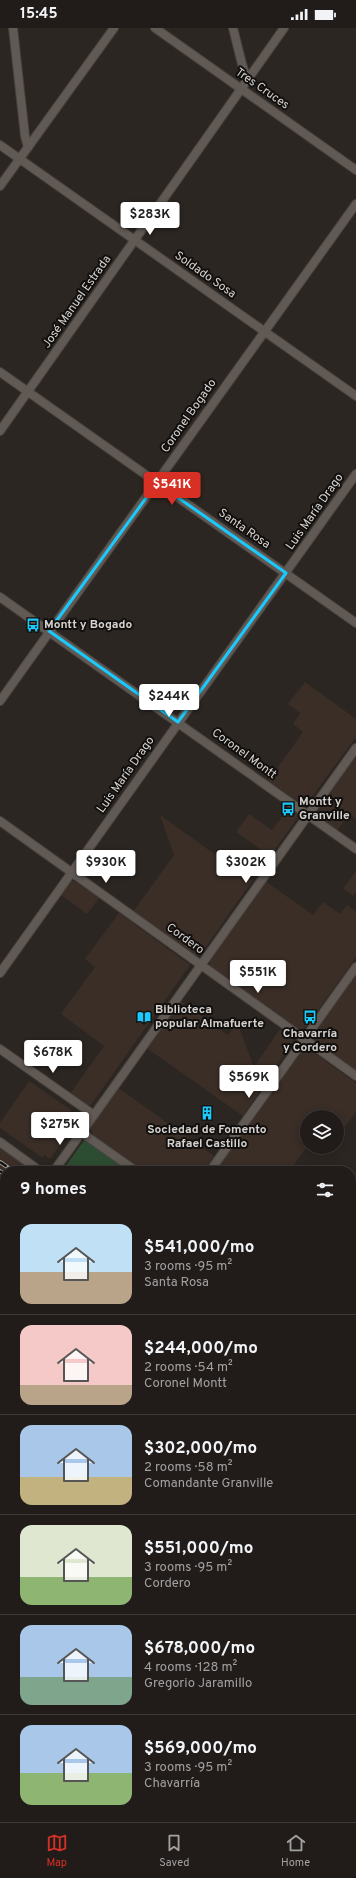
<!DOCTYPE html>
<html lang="en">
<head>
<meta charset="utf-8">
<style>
  body { margin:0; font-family:Overpass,sans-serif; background:#2d2927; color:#f1f3f6; height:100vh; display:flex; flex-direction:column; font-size:15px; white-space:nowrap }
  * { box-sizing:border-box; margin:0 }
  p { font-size:13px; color:#a2a1a2 }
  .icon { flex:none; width:22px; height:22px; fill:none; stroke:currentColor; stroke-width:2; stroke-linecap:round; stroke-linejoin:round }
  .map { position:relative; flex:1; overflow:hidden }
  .side { position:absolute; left:0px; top:1138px; width:356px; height:656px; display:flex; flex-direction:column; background:#211c1a; border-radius:16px 16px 0 0; box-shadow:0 2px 10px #0003,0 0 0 1px #3e3a39 }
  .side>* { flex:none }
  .controls { position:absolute; left:300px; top:1082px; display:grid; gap:8px }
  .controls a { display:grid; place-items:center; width:44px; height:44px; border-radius:50%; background:#211c1a; box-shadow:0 2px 10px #0003,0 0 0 1px #3e3a39; font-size:20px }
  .price { position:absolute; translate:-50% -34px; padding:0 9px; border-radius:4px; background:#fff; color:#222; font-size:13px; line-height:26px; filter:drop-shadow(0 1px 2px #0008) }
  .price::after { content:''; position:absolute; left:50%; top:24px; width:12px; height:9px; margin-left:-6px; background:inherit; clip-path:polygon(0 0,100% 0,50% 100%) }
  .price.selected { background:#d93025; color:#fff }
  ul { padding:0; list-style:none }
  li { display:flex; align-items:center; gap:12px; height:100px; padding:0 20px }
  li+li { border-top:1px solid #3e3a39 }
  li span { display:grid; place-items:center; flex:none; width:112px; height:80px; border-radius:12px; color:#555 }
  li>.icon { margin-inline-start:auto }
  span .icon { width:48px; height:48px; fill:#fffc; stroke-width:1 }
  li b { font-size:17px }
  h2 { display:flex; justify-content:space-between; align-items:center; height:48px; padding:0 20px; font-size:17px }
  .status { display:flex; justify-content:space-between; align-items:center; height:28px; padding:0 20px; background:#211c1a; direction:ltr }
  .status svg { height:11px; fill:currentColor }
  .menu { display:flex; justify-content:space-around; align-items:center; height:56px; border-top:1px solid #3e3a39; background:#211c1a; font-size:11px; color:#a2a1a2 }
  .menu a { display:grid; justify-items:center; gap:2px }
  .menu .selected { color:#d93025 }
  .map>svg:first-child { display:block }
  .built { fill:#3a2e27 }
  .green { fill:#2c4d32 }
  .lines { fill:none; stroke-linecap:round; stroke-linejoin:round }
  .minor-casing { stroke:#47423f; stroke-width:10 }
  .tertiary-casing { stroke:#47423f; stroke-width:12 }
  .primary-casing { stroke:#47423f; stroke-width:13 }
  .minor { stroke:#605954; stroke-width:8 }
  .tertiary { stroke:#605954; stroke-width:10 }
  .primary { stroke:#b5606f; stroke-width:11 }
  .rail-casing { stroke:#ada9a5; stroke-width:4 }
  .rail { stroke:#12100e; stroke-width:2.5; stroke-dasharray:8; stroke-linecap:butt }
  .marked { fill:none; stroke:#1acafc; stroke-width:3; stroke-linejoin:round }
  .labels { text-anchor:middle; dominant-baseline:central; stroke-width:4; stroke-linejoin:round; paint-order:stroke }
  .street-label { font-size:12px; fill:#d6d2cf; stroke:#12100e }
  .poi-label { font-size:12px; font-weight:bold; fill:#d6d2cf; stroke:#12100e; text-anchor:start }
</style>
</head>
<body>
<div class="status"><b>15:45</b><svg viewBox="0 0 49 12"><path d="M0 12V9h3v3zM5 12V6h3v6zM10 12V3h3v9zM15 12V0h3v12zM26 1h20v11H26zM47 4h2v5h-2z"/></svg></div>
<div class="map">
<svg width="356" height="1794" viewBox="0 0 356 1794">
  <rect width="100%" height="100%" fill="#2c2622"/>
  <!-- built -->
  <g class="built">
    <path d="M305,654L356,691V709L305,778L268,753L303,704L293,696L300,685L288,676Z"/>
    <path d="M356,726V791L349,786L337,803L317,788L315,783Z"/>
    <path d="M289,779L298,785L299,788L270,828L236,804L249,786L272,802Z"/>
    <path d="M160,787L252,853L203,923L198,927L193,926L133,884L174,827Z"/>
    <path d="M356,843V864L353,868L343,861Z"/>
    <path d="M73,853L78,855L99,870L87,886L61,867L69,855Z"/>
    <path d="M265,853L313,887L323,874L340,886L347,877L356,884V929L306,999L300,1002L210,938V930Z"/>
    <path d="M119,885L190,937L93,1074L91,1077H87L70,1066L104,1018L61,986L95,939L85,931Z"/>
    <path d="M356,946V1043L316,1015L313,1008L314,1004Z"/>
    <path d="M179,972L228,1007L237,994L254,1039L280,1001L294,1012L243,1088L145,1019Z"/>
    <path d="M307,1020L356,1055V1084L344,1100L337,1095V1089H307V1106L300,1115L306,1120L289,1143H215L300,1023Z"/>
    <path d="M29,1053L71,1082L70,1084L76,1089L74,1092L76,1094L50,1131L44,1127L43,1130L0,1100V1095Z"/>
    <path d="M117,1059L214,1128L203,1143H142L94,1108L89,1100Z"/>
    <path d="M0,1119L34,1143H5V1164L0,1161Z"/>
    <path d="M0,1178L5,1182V1200L0,1207Z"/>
    <path d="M5,1215V1381L0,1377V1222Z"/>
    <path d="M355,1260L356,1261V1294L351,1290V1266Z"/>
    <path d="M351,1375L356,1379V1430L351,1426Z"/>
    <path d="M0,1388L5,1391V1418L0,1424Z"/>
    <path d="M5,1436V1617L0,1604V1443Z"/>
    <path d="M0,1676L5,1688V1782L0,1783Z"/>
    <path d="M8,1789H43L45,1794H0V1792Z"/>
    <path d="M80,1789H104L105,1794H76Z"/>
  </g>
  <!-- green -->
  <g class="green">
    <path d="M85,1111L131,1143H62Z"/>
    <path d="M351,1312L356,1315V1379L351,1375Z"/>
  </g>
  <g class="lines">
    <!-- minor casing -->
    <g class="minor-casing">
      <g id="minor">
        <path d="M13,0L25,108L28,119"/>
        <path d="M155,0L356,142"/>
        <path d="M233,0L242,36L247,52"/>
        <path d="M0,117L356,368"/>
        <path d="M0,158L114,0"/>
        <path d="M0,344L356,595"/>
        <path d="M0,403L284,0"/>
        <path d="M0,569L356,821"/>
        <path d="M0,673L356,176"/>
        <path d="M0,793L356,1048"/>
        <path d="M0,945L356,446"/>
        <path d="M0,1021L94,1087"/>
        <path d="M82,1105L136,1143"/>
        <path d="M0,1114L40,1143"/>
        <path d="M54,1143L356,720"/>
        <path d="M210,1143L356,939"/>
        <path d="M351,1165L356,1158"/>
        <path d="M0,1172L5,1176"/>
        <path d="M0,1217L5,1210"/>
        <path d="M351,1295L356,1298"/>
        <path d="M0,1383L5,1387"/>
        <path d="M0,1434L5,1428"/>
        <path d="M351,1439L356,1442"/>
        <path d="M351,1604L356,1598"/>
        <path d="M351,1633L356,1637"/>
        <path d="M0,1640L5,1638"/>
        <path d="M0,1788L5,1786"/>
        <path d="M291,1789L293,1794"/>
        <path d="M346,1794L356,1790"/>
      </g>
    </g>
    <!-- tertiary casing -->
    <g class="tertiary-casing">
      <path id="tertiary" d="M351,1682L356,1680"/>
    </g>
    <!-- primary casing -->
    <g class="primary-casing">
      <g id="primary">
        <path d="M0,1611L5,1623"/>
        <path d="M0,1653L5,1667"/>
        <path d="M51,1789L53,1794"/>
        <path d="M66,1789L68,1794"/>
      </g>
    </g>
    <!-- minor -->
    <use href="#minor" class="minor"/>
    <!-- tertiary -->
    <use href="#tertiary" class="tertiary"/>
    <!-- primary -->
    <use href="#primary" class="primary"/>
    <!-- rail casing -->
    <g class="rail-casing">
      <g id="rail">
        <path d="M0,1134L13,1143"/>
        <path d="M0,1143L5,1147"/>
        <path d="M351,1381L356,1385"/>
        <path d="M351,1393L356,1397"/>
      </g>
    </g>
    <!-- rail -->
    <use href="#rail" class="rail"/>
  </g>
  <!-- marked area -->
  <path class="marked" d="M157,455L286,545L178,694L49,603Z"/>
  <!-- icons -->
  <defs>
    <g id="bus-bare" transform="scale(1.08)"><path d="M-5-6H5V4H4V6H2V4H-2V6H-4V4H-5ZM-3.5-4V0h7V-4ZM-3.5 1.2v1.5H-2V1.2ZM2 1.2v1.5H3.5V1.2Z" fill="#1acafc" stroke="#12100e" stroke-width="2.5" paint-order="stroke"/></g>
    <g id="library-bare" transform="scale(1.08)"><path d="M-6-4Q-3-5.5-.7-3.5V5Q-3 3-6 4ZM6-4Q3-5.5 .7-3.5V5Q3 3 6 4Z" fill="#1acafc" stroke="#12100e" stroke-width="2.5" paint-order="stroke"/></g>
    <g id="building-bare" transform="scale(1.08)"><path d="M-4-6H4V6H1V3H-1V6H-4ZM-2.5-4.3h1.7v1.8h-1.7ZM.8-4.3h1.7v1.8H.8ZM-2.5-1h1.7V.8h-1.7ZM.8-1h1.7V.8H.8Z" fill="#1acafc" stroke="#12100e" stroke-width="2.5" paint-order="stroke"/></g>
  </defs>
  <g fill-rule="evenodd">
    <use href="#bus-bare" x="33" y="597"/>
    <use href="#bus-bare" x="288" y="781"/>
    <use href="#library-bare" x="144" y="989"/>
    <use href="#bus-bare" x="310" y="989"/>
    <use href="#building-bare" x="207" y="1085"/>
  </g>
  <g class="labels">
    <!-- street labels -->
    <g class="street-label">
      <text transform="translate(262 61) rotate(35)">Tres Cruces</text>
      <text transform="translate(205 247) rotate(35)">Soldado Sosa</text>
      <text transform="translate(77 274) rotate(-55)">José Manuel Estrada</text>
      <text transform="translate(189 388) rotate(-55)">Coronel Bogado</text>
      <text transform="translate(315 484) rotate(-55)">Luis María Drago</text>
      <text transform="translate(244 501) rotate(35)">Santa Rosa</text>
      <text transform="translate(244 726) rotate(36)">Coronel Montt</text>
      <text transform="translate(126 747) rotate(-55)">Luis María Drago</text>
      <text transform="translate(185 911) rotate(36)">Cordero</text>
    </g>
    <!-- poi labels -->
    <g class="poi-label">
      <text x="44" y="597">Montt y Bogado</text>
      <text x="299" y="774">Montt y<tspan x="299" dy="14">Granville</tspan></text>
      <text x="155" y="982">Biblioteca<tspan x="155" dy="14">popular Almafuerte</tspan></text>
      <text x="310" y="1006" text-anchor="middle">Chavarría<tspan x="310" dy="14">y Cordero</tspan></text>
      <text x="207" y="1102" text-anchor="middle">Sociedad de Fomento<tspan x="207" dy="14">Rafael Castillo</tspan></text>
    </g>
  </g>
</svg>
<div class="controls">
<a><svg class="icon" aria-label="layers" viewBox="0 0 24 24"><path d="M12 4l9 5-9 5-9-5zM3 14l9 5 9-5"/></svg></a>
</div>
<b class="price" style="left:150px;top:208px">$283K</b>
<b class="price selected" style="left:172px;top:478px">$541K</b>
<b class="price" style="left:169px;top:690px">$244K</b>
<b class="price" style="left:106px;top:856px">$930K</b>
<b class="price" style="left:246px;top:856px">$302K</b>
<b class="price" style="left:258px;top:966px">$551K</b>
<b class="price" style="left:53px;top:1046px">$678K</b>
<b class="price" style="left:249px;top:1071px">$569K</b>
<b class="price" style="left:60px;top:1118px">$275K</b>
<section class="side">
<h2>9 homes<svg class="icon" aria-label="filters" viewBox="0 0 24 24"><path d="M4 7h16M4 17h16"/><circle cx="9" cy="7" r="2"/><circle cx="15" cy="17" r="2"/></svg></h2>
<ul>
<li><span style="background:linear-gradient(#bfe0f5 60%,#b9a48a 0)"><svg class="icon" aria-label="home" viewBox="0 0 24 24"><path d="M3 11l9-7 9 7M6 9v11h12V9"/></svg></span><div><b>$541,000/mo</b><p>3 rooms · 95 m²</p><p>Santa Rosa</p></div></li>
<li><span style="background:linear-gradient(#f6c9c9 75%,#b9a48a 0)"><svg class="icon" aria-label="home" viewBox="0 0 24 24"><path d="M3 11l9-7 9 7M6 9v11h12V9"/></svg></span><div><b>$244,000/mo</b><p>2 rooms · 54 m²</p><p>Coronel Montt</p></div></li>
<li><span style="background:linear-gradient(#a9c7e8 65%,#c2b280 0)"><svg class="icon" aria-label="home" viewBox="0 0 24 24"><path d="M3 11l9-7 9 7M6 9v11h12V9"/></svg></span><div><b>$302,000/mo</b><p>2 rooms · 58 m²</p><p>Comandante Granville</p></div></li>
<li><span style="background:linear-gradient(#dfe7d0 65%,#8fb573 0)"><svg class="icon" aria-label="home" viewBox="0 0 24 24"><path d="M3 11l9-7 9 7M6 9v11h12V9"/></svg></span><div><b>$551,000/mo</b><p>3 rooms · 95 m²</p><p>Cordero</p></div></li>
<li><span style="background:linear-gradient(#a9c7e8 65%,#7fa58c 0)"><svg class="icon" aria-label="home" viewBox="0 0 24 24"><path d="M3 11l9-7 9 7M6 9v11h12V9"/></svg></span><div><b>$678,000/mo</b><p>4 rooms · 128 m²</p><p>Gregorio Jaramillo</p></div></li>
<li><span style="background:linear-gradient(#a9c7e8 60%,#8fb573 0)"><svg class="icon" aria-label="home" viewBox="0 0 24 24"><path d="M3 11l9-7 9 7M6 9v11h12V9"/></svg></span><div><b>$569,000/mo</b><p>3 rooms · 95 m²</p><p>Chavarría</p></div></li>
</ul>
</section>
</div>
<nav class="menu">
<a class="selected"><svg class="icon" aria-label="map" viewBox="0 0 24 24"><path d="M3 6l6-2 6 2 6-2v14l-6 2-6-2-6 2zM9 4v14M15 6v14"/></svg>Map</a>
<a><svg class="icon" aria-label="saved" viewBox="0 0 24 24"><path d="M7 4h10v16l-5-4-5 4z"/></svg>Saved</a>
<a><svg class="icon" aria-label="home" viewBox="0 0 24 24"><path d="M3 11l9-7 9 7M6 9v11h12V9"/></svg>Home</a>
</nav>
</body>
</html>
